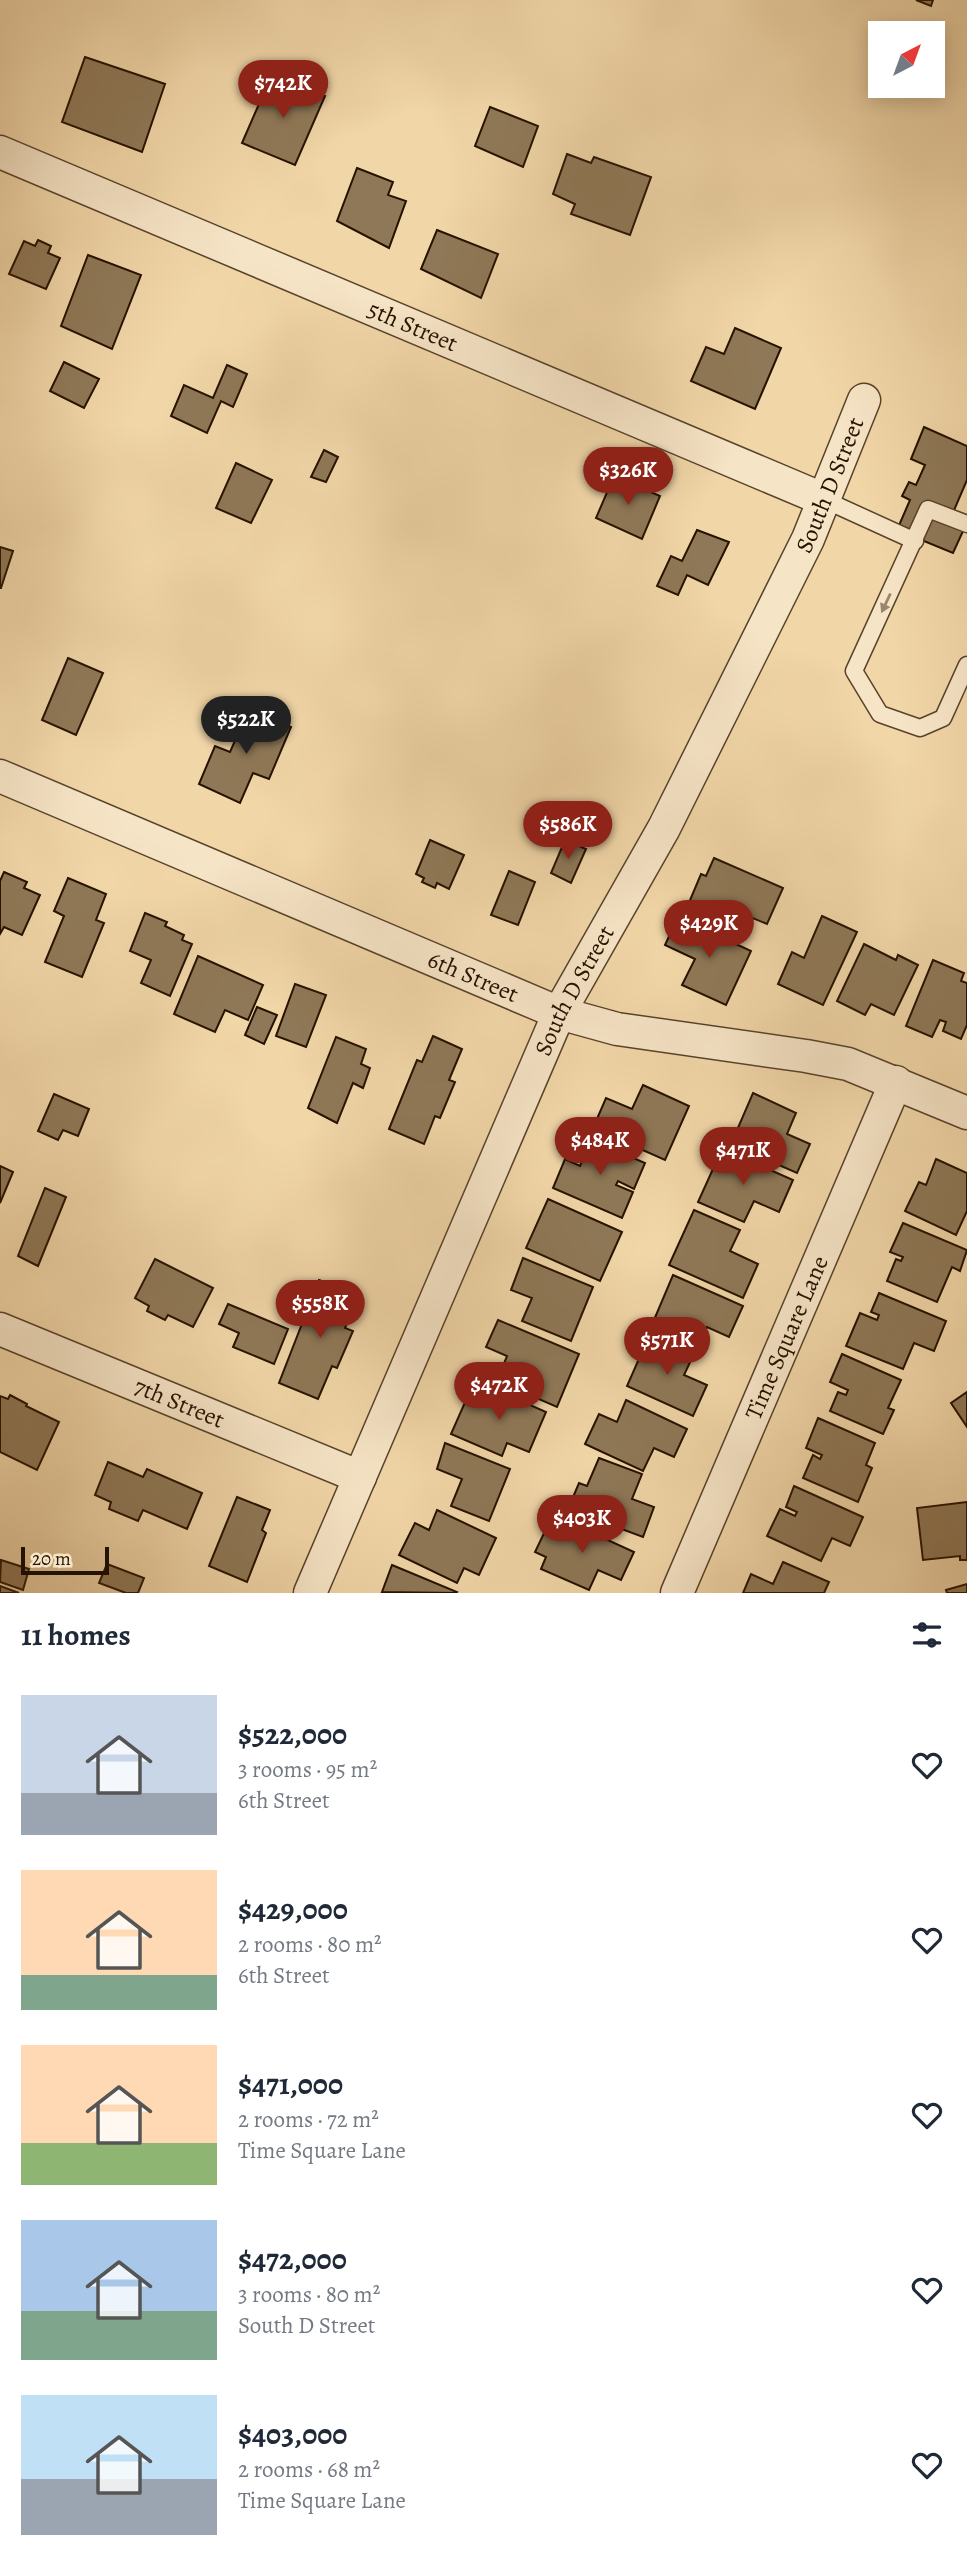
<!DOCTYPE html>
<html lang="en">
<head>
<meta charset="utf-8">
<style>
  body { margin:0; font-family:Alegreya,serif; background:#f6f6f7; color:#1f2937; height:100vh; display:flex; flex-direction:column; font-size:26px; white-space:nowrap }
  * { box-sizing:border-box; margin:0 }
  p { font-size:23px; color:#747a83 }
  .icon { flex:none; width:38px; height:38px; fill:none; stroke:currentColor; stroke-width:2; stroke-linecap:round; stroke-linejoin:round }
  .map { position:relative; height:1593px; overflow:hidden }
  .details { display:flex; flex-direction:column; background:#fff; flex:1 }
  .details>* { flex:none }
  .needle { width:46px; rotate:41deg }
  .tools { position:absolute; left:868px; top:21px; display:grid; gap:14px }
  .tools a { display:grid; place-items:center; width:77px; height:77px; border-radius:0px; background:#fff; box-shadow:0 4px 18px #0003; font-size:35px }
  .scale { position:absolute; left:21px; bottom:18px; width:88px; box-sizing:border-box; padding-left:7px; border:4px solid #251200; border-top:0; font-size:19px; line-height:24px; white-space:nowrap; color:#251200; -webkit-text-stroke:5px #f6e4c6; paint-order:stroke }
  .price { position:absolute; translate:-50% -60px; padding:0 16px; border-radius:24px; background:#8f2418; color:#fff; font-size:23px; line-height:46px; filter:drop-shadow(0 2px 4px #0008) }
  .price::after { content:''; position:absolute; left:50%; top:42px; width:21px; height:16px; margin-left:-10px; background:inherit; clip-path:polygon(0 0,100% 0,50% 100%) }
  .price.selected { background:#222; color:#fff }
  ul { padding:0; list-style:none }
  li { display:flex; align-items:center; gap:21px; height:175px; padding:0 21px }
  li span { display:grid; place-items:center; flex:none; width:196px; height:140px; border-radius:0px; color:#555 }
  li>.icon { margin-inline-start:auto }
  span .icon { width:84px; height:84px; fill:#fffc; stroke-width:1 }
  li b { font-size:30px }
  h2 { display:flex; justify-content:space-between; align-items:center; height:84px; padding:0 21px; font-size:30px }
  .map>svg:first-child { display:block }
  .building { fill:#8f7857; stroke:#251200; stroke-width:2 }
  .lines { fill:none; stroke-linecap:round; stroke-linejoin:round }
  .lane-casing { stroke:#58432a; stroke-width:19 }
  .street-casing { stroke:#58432a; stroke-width:35 }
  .lane { stroke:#f6e4c6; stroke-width:16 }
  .street { stroke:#f6e4c6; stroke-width:32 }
  .oneway { fill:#98866d }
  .labels { text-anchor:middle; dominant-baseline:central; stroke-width:6; stroke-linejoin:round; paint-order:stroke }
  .street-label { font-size:24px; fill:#251200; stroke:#f6e4c6 }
</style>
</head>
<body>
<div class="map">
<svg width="967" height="1593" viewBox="0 0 967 1593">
  <rect width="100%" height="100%" fill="#f1d6a8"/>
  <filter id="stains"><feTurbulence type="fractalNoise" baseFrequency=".00286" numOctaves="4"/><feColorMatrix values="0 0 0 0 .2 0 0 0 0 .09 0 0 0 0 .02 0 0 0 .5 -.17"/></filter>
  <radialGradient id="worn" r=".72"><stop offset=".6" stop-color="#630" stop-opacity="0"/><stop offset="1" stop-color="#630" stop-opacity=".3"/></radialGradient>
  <!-- building -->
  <g class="building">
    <path d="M916,0H933L931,6Z"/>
    <path d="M85,57L165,84L142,152L62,122Z"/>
    <path d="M272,74L325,96L295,165L242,143Z"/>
    <path d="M490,107L538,126L523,167L475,146Z"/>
    <path d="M567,154L591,163L594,157L651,177L630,235L571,214L575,204L553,194Z"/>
    <path d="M357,168L393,182L388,195L406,201L389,248L337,221Z"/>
    <path d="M437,230L498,254L481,298L421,269Z"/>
    <path d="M38,240L51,246L48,253L60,258L46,289L9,274L24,241L35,246Z"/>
    <path d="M88,255L141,275L112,349L61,326Z"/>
    <path d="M735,328L781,348L755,409L691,381L706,347L724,354Z"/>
    <path d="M64,362L99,379L84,408L50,391Z"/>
    <path d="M227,365L247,374L233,407L221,401L207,433L171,416L184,385L213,398Z"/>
    <path d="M924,427L967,446V480L949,522L964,529L953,553L897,530L910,500L902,496L909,482L916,485L925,465L911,459Z"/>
    <path d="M324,450L338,457L326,482L311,477Z"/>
    <path d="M236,463L272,480L251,523L216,508Z"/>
    <path d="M614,476L660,496L642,539L596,518Z"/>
    <path d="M697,530L729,542L708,585L687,575L678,595L657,586L671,556L682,561Z"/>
    <path d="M0,547L13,551L1,588H0Z"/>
    <path d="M68,658L103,673L76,735L42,720Z"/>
    <path d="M249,709L291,727L269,779L253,773L240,803L199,784L215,746L230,752Z"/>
    <path d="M430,840L464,855L449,889L437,883L435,888L422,882L424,878L416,874Z"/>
    <path d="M565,840L586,849L571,883L551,873Z"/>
    <path d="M714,858L783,888L767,924L726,907L720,920L688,905L701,874L706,876Z"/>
    <path d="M509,871L535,882L518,925L491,915Z"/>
    <path d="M4,872L27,882L24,888L40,895L22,935L4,927L0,934V881Z"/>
    <path d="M68,878L106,894L96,920L104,923L82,977L45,962L64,916L54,911Z"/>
    <path d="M145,913L167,922L165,926L184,935L182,940L192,944L170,996L141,983L151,960L130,951Z"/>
    <path d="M822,916L857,932L823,1005L778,984L792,952L804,958Z"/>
    <path d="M678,917L751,951L726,1005L682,985L695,959L665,945Z"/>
    <path d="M864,944L896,960L898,955L918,965L894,1015L871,1004L865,1015L837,1001Z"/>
    <path d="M198,956L263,985L248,1020L225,1010L215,1032L174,1014Z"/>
    <path d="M933,960L964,973L961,981L967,983V1025L961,1039L943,1031L946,1022L940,1020L932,1037L906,1026Z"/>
    <path d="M295,984L326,995L306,1047L276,1036Z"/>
    <path d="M257,1007L277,1015L264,1044L245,1035Z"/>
    <path d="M433,1036L462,1049L449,1080L455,1082L440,1118L435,1116L424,1144L389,1129L417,1060L422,1062Z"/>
    <path d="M336,1037L366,1049L361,1064L370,1068L363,1088L353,1083L337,1123L308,1108Z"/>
    <path d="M643,1085L689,1106L665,1160L593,1128L606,1098L632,1109Z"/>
    <path d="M753,1093L796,1113L787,1134L810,1144L797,1173L731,1144Z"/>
    <path d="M54,1094L89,1109L78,1136L63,1130L58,1140L38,1131Z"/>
    <path d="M582,1136L645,1163L634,1189L618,1181L616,1185L633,1192L622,1218L553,1188L565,1159L580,1166L582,1161L573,1157Z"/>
    <path d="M722,1149L793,1180L779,1212L754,1201L744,1222L698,1202Z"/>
    <path d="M936,1159L967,1173V1211L956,1235L905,1211L919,1182L926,1185Z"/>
    <path d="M0,1166L13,1172L0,1203Z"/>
    <path d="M45,1188L66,1197L38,1266L18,1256Z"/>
    <path d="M548,1199L622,1232L600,1281L526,1248Z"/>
    <path d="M694,1210L740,1230L730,1251L758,1264L743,1298L669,1265Z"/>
    <path d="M903,1223L967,1250L960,1271L952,1267L937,1302L887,1281L896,1259L901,1261L903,1257L890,1252Z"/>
    <path d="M523,1258L593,1287L571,1341L522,1321L532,1298L511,1290Z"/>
    <path d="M155,1259L213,1288L193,1327L168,1315L165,1320L147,1311L149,1306L135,1298Z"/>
    <path d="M673,1275L743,1306L729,1337L707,1327L698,1347L651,1327Z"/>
    <path d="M319,1280L358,1296L345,1328L353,1331L337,1368L332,1366L318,1399L279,1383Z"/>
    <path d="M879,1293L946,1321L934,1351L914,1343L903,1369L846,1346L860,1313L877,1320L879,1315L871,1312Z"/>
    <path d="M228,1304L288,1329L274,1364L233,1347L239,1333L219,1324Z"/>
    <path d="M498,1320L579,1354L557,1407L502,1383L509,1368L503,1366L507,1356L486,1347Z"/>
    <path d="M649,1336L693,1356L684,1375L707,1385L693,1416L627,1386Z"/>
    <path d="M842,1354L901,1380L888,1408L894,1410L883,1434L830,1411L838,1392L846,1395L848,1390L830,1382Z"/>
    <path d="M487,1386L546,1412L529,1452L507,1443L502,1456L451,1434L466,1400L478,1405Z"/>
    <path d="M967,1392V1427L951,1403Z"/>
    <path d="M10,1395L27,1404L26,1406L59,1422L37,1470L0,1452V1396L8,1399Z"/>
    <path d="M626,1400L687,1429L674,1457L654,1448L643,1471L585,1444L599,1414L617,1422Z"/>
    <path d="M818,1418L875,1443L866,1465L872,1468L858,1502L803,1478L813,1455L820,1459L822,1455L806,1448Z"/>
    <path d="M445,1443L510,1469L489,1521L451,1506L462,1479L437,1469Z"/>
    <path d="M599,1458L642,1474L632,1499L654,1507L643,1537L568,1509L579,1483L587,1486Z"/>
    <path d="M108,1462L143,1477L147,1469L202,1493L187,1529L143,1510L138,1521L109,1509L111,1502L95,1495Z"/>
    <path d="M794,1486L863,1517L850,1546L832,1538L821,1561L767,1536L780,1509L795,1516L797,1512L786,1507Z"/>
    <path d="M237,1497L270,1510L262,1530L266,1533L247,1582L209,1566Z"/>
    <path d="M967,1502V1560H960V1556L923,1560L917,1508Z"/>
    <path d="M437,1510L496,1538L479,1575L464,1568L457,1583L399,1555L415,1523L429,1530Z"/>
    <path d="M564,1520L634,1552L621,1580L598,1570L589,1590L541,1569L546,1557L535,1552L546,1529L557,1534Z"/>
    <path d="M1,1560L29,1569L23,1590L0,1582Z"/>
    <path d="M783,1562L829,1582L824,1593H743L751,1574L773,1584Z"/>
    <path d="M107,1564L144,1578L138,1593H126L99,1583Z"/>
    <path d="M392,1565L457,1592L456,1593L382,1592Z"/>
    <path d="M967,1584V1593H947L946,1590Z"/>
    <path d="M0,1586L19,1593H0Z"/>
  </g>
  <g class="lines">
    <!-- lane casing -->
    <g class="lane-casing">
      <g id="lane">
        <path d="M825,500L915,541"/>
        <path d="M967,524L928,509L854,671L880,714L920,728L943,718L967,665"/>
      </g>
    </g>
    <!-- street casing -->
    <g class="street-casing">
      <g id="street">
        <path id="s1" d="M0,152L825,500"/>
        <path id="s2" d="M0,776L559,1013L617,1029L806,1056L848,1064L967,1113"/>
        <path id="s3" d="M0,1329L360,1477"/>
        <path id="s4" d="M310,1593L559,1013L664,828L808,539L864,400"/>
        <path id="s5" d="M677,1593L896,1082"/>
      </g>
    </g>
    <!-- lane -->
    <use href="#lane" class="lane"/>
    <!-- street -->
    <use href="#street" class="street"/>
  </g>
  <!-- one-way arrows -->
  <defs><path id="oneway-solid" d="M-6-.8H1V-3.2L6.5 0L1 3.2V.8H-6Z" transform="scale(1.75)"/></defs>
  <use class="oneway" href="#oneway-solid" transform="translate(886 603) rotate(115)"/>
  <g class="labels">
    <!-- street labels -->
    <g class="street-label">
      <text stroke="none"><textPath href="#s1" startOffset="448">5th Street</textPath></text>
      <text stroke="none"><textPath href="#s4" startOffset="1225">South D Street</textPath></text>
      <text stroke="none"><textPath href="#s2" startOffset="514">6th Street</textPath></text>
      <text stroke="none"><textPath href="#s4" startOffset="658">South D Street</textPath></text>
      <text stroke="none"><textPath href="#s5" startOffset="278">Time Square Lane</textPath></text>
      <text stroke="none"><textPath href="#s3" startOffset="194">7th Street</textPath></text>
    </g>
  </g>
  <rect width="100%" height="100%" filter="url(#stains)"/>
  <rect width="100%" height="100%" fill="url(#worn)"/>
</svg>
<div class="tools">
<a><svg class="needle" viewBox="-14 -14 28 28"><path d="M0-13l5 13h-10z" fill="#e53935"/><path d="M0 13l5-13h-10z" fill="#747a83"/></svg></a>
</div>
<div class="scale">20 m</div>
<b class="price" style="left:283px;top:120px">$742K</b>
<b class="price" style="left:628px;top:507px">$326K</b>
<b class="price selected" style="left:246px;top:756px">$522K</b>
<b class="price" style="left:568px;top:861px">$586K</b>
<b class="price" style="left:709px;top:960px">$429K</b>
<b class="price" style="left:600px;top:1177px">$484K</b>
<b class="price" style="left:743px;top:1187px">$471K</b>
<b class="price" style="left:320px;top:1340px">$558K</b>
<b class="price" style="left:667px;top:1377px">$571K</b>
<b class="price" style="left:499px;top:1422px">$472K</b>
<b class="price" style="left:582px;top:1555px">$403K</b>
</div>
<section class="details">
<h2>11 homes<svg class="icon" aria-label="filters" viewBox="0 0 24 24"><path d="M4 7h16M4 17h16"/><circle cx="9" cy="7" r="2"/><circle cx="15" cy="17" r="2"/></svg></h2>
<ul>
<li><span style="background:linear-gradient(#c9d6e8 70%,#9aa5b1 0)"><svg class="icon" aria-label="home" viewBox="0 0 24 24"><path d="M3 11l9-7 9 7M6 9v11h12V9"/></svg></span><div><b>$522,000</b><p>3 rooms · 95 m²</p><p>6th Street</p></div><svg class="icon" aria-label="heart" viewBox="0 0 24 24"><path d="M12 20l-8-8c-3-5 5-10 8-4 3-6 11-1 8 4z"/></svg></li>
<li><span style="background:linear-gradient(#ffd9b3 75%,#7fa58c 0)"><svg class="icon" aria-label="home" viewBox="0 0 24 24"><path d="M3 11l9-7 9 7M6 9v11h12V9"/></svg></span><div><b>$429,000</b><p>2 rooms · 80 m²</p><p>6th Street</p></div><svg class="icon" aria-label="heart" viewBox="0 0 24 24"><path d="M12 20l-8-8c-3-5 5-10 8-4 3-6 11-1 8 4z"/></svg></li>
<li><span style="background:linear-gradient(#ffd9b3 70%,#8fb573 0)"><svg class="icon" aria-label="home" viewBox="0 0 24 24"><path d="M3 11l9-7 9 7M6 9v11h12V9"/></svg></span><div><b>$471,000</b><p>2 rooms · 72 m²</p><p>Time Square Lane</p></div><svg class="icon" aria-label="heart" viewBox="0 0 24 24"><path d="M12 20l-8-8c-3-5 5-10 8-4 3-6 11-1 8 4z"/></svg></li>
<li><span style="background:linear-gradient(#a9c7e8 65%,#7fa58c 0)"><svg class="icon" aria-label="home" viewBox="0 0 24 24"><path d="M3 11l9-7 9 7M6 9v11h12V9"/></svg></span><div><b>$472,000</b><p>3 rooms · 80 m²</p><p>South D Street</p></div><svg class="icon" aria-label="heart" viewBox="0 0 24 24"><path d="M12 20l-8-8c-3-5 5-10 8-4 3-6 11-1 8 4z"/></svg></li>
<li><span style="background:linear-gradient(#bfe0f5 60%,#9aa5b1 0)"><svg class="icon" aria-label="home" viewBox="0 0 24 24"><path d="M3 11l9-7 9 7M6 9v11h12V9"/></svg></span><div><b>$403,000</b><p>2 rooms · 68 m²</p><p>Time Square Lane</p></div><svg class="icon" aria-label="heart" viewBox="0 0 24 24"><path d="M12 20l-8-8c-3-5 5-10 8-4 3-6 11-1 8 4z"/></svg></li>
</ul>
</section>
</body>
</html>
